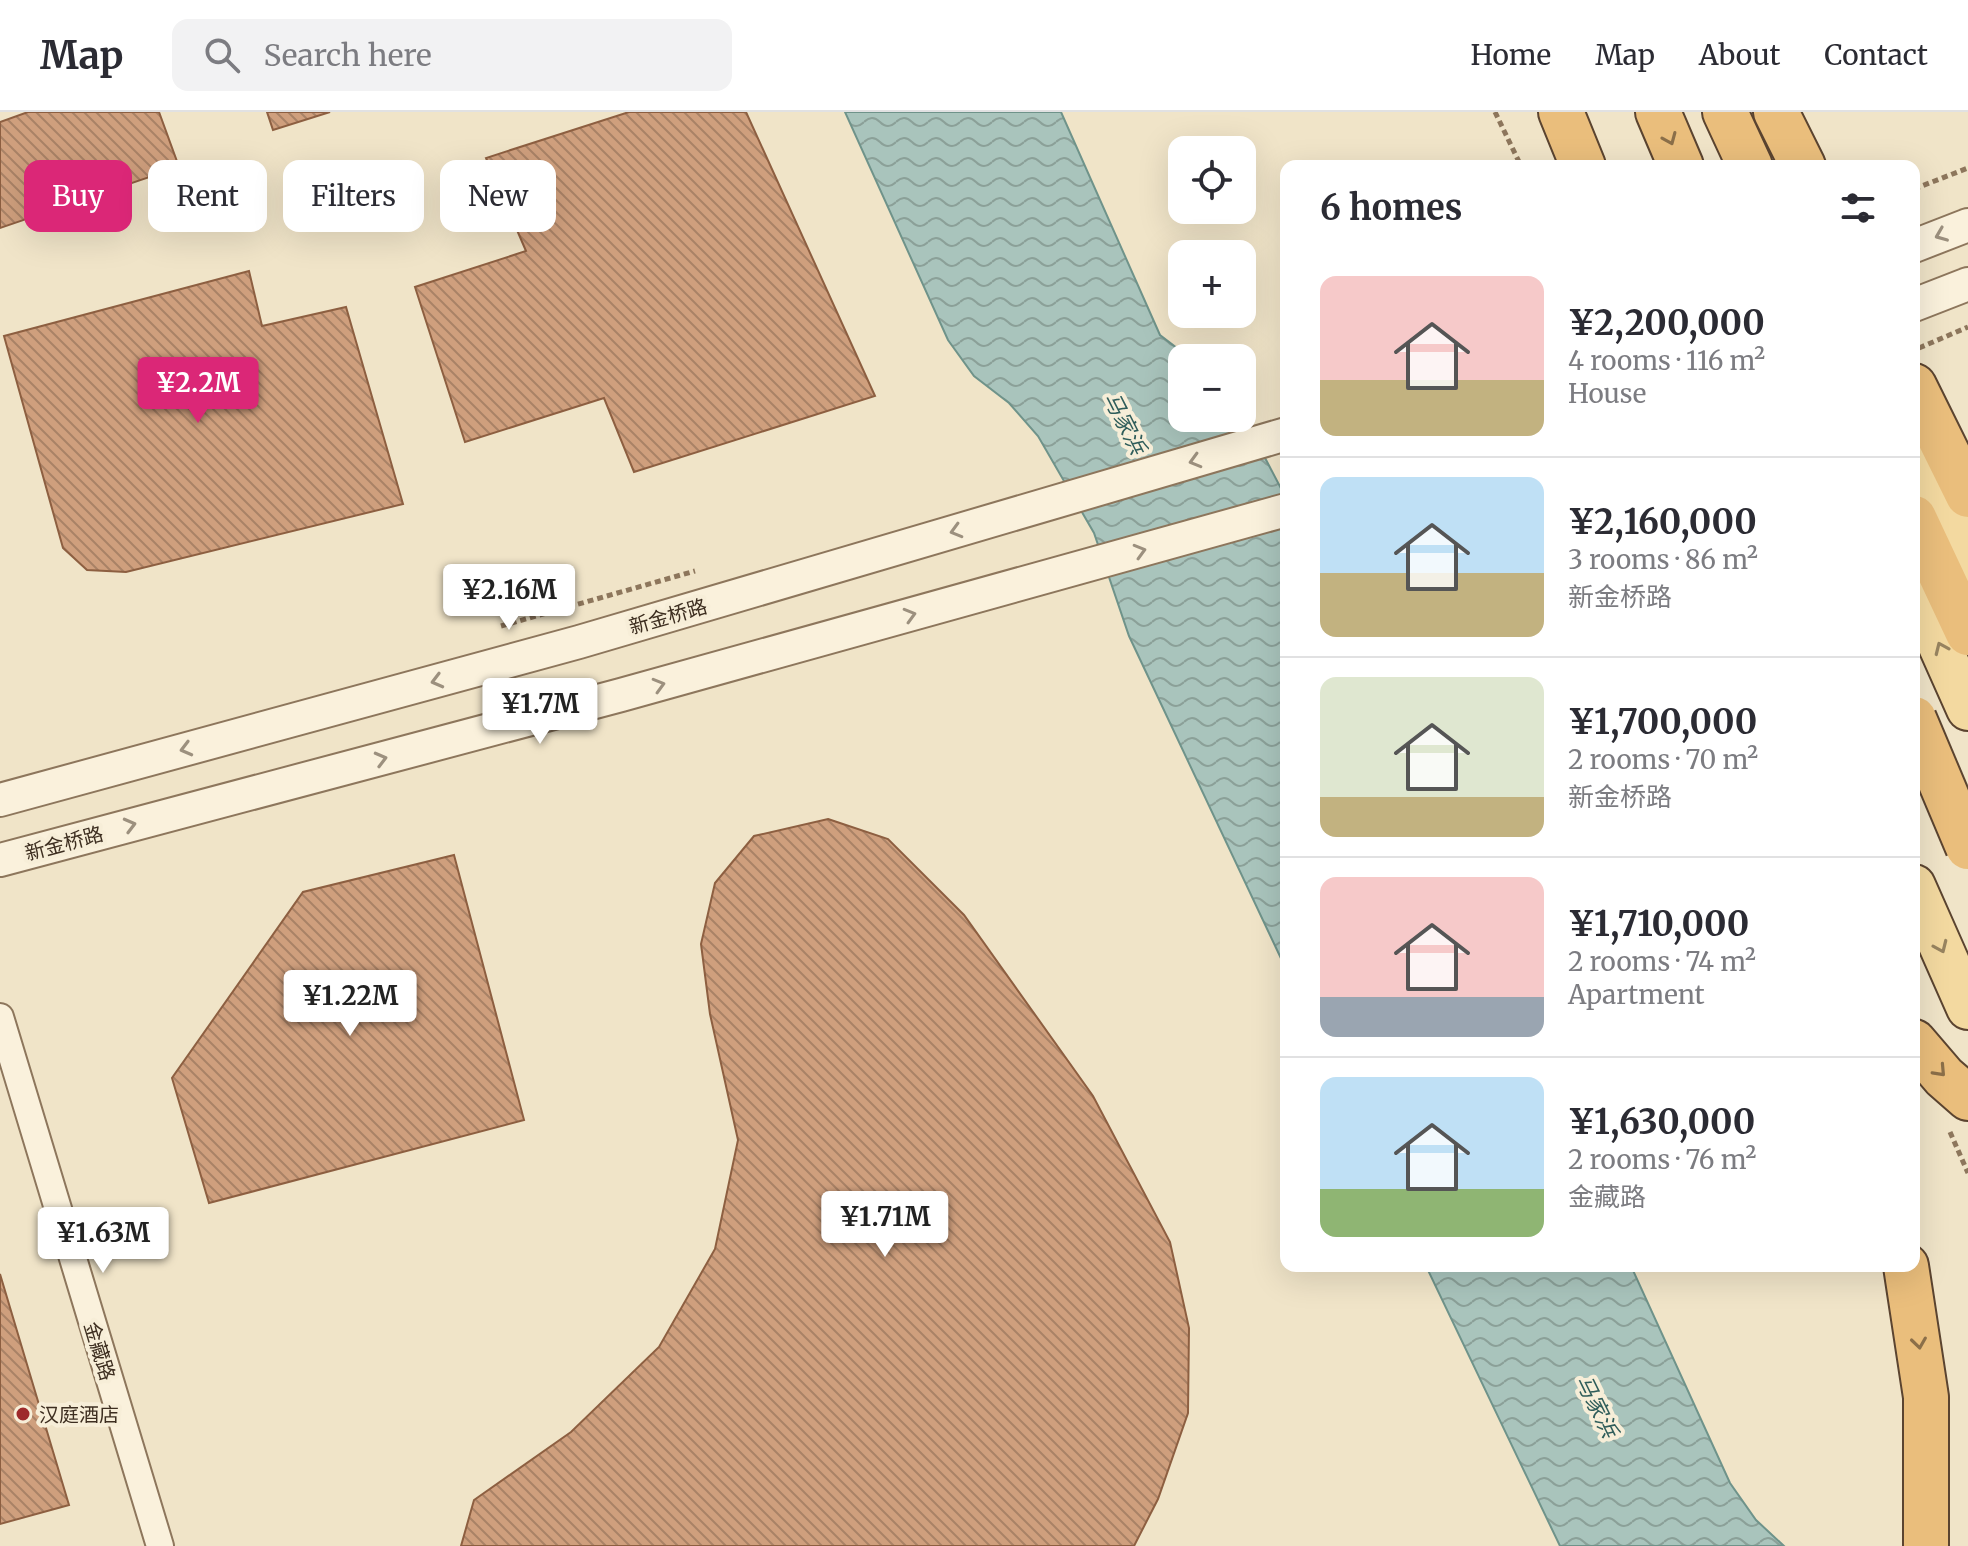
<!DOCTYPE html>
<html lang="en">
<head>
<meta charset="utf-8">
<style>
  body { margin:0; font-family:Merriweather,"Noto Sans SC",serif; background:#f2f2f3; color:#2b2b33; height:100vh; display:flex; flex-direction:column; font-size:30px; white-space:nowrap }
  * { box-sizing:border-box; margin:0 }
  p { font-size:26px; color:#7c7c81 }
  .icon { flex:none; width:44px; height:44px; fill:none; stroke:currentColor; stroke-width:2; stroke-linecap:round; stroke-linejoin:round }
  .map { position:relative; flex:1; overflow:hidden }
  .sheet { position:absolute; left:1280px; top:48px; width:640px; height:1112px; display:flex; flex-direction:column; background:#fff; border-radius:16px; box-shadow:0 8px 32px #0002 }
  .sheet>* { flex:none }
  .guide { position:absolute; left:24px; top:48px; width:760px; height:72px; display:flex; gap:16px }
  .tools { position:absolute; left:1168px; top:24px; display:grid; gap:16px }
  .tools a { display:grid; place-items:center; width:88px; height:88px; border-radius:16px; background:#fff; box-shadow:0 8px 32px #0002; font-size:40px }
  .price { position:absolute; translate:-50% -68px; padding:0 18px; border-radius:8px; background:#fff; color:#222; font-size:26px; line-height:52px; filter:drop-shadow(0 2px 4px #0008) }
  .price::after { content:''; position:absolute; left:50%; top:48px; width:24px; height:18px; margin-left:-12px; background:inherit; clip-path:polygon(0 0,100% 0,50% 100%) }
  .price.selected { background:#db2777; color:#fff }
  ul { padding:0; list-style:none }
  li { display:flex; align-items:center; gap:24px; height:200px; padding:0 40px }
  li+li { border-top:2px solid #e1e1e2 }
  li span { display:grid; place-items:center; flex:none; width:224px; height:160px; border-radius:16px; color:#555 }
  li>.icon { margin-inline-start:auto }
  span .icon { width:96px; height:96px; fill:#fffc; stroke-width:1 }
  li b { font-size:34px }
  h2 { display:flex; justify-content:space-between; align-items:center; height:96px; padding:0 40px; font-size:34px }
  .pill { padding:0 28px; border-radius:16px; background:#fff; box-shadow:0 8px 32px #0002; font-size:28px; line-height:72px }
  .pill.selected { background:#db2777; color:#fff }
  header { display:flex; align-items:center; gap:48px; box-sizing:border-box; height:112px; padding:0 40px; background:#fff; border-bottom:2px solid #e1e1e2 }
  header strong { font-size:38px }
  nav { display:flex; gap:44px; margin-inline-start:auto; font-size:28px }
  .search { width:560px; height:72px; background:#f2f2f3; display:flex; align-items:center; gap:20px; box-sizing:border-box; padding:0 28px; border-radius:16px; color:#7c7c81; font-size:30px }
  .map>svg:first-child { display:block }
  .water { fill:url(#water-waves); stroke:#6f938a; stroke-width:2 }
  .building { fill:url(#building-back-hatch); stroke:#8d5f41; stroke-width:2 }
  .lines { fill:none; stroke-linecap:round; stroke-linejoin:round }
  .minor-casing { stroke:#8d765c; stroke-width:30 }
  .tertiary-casing { stroke:#8d765c; stroke-width:36 }
  .primary-casing { stroke:#5b4430; stroke-width:46 }
  .trunk-casing { stroke:#5b4430; stroke-width:48 }
  .path { stroke:#8d765c; stroke-width:5; stroke-dasharray:6 4; stroke-linecap:butt }
  .minor { stroke:#faf1dc; stroke-width:26 }
  .tertiary { stroke:#faf1dc; stroke-width:32 }
  .primary { stroke:#f3d9a0; stroke-width:42 }
  .trunk { stroke:#eabe7c; stroke-width:44 }
  .trunk-bridge-casing { stroke:#5b4430; stroke-width:48; stroke-linecap:butt }
  .trunk-bridge { stroke:#eabe7c; stroke-width:44 }
  .oneway { stroke:#8b6f49 }
  .oneway2 { stroke:#9c907e }
  .oneway3 { stroke:#988460 }
  .poi-dot { fill:#9e2a2b; stroke:#f7eed8; stroke-width:3 }
  .labels { text-anchor:middle; dominant-baseline:central; stroke-width:8; stroke-linejoin:round; paint-order:stroke }
  .street-label { font-size:20px; fill:#3d2e20; stroke:#f7eed8 }
  .poi-label { font-size:20px; fill:#3d2e20; stroke:#f7eed8; text-anchor:start }
  .water-label { font-size:22px; font-style:italic; fill:#2f5d5a; stroke:#f7eed8 }
</style>
</head>
<body>
<header>
<strong>Map</strong>
<div class="search"><svg class="icon" aria-label="search" viewBox="0 0 24 24"><circle cx="10" cy="10" r="6"/><path d="M15 15l6 6"/></svg>Search here</div>
<nav><a>Home</a><a>Map</a><a>About</a><a>Contact</a></nav>
</header>
<div class="map">
<svg width="1968" height="1434" viewBox="0 0 1968 1434">
  <defs>
    <pattern id="water-waves" width="16" height="10" patternUnits="userSpaceOnUse" patternTransform="scale(2)"><rect width="16" height="10" fill="#a9c4bc"/><path d="M0 5q4-4 8 0t8 0" fill="none" stroke="#8ba098"/></pattern>
    <pattern id="building-back-hatch" width="6" height="6" patternUnits="userSpaceOnUse" patternTransform="scale(2)"><rect width="6" height="6" fill="#cf9f7d"/><path d="M-1 5l2 2M0 0l6 6M5-1l2 2" fill="none" stroke="#a98266"/></pattern>
  </defs>
  <rect width="100%" height="100%" fill="#f0e4c8"/>
  <!-- water -->
  <g class="water">
    <path d="M845,0H1061L1160,223L1190,246H1182V306H1242V302L1286,386V857L1129,524L1094,421L1038,324L1009,291L974,264L948,228Z"/>
    <path d="M1426,1154H1631L1730,1371L1756,1408L1784,1434H1560Z"/>
  </g>
  <!-- building -->
  <g class="building">
    <path d="M28,0H159L179,55L0,116V10Z"/>
    <path d="M267,0H330L273,18Z"/>
    <path d="M629,0H746L875,284L634,360L604,286L465,330L415,175L526,139L486,46Z"/>
    <path d="M249,159L262,214L346,195L403,392L126,460L87,458L63,436L4,224Z"/>
    <path d="M828,707L888,727L964,803L1093,984L1170,1130L1189,1216L1188,1301L1158,1387L1134,1434H461L474,1388L571,1320L659,1235L715,1137L738,1028L710,902L701,832L715,771L754,724Z"/>
    <path d="M454,743L524,1008L209,1091L172,966L303,780Z"/>
    <path d="M0,1162L69,1393L0,1412Z"/>
  </g>
  <g class="lines">
    <!-- minor casing -->
    <g class="minor-casing">
      <path id="minor" d="M0,905L160,1434"/>
    </g>
    <!-- tertiary casing -->
    <g class="tertiary-casing">
      <g id="tertiary">
        <path d="M1914,134L1968,113"/>
        <path d="M1914,193L1968,172"/>
        <path d="M0,688L579,530L1286,322"/>
        <path d="M0,748L621,583L1286,398"/>
      </g>
    </g>
    <!-- primary casing -->
    <g class="primary-casing">
      <g id="primary">
        <path d="M1914,332L1968,453"/>
        <path d="M1914,476L1968,597"/>
        <path d="M1914,774L1968,896"/>
      </g>
    </g>
    <!-- trunk casing -->
    <g class="trunk-casing">
      <g id="trunk">
        <path d="M1561,0L1583,54"/>
        <path d="M1658,0L1681,54"/>
        <path d="M1725,0L1750,54"/>
        <path d="M1776,0L1803,54"/>
        <path d="M1914,274L1968,383"/>
        <path d="M1914,406L1968,521"/>
        <path d="M1914,930L1944,965L1968,986"/>
        <path d="M1906,1154L1926,1285V1434"/>
      </g>
    </g>
    <!-- path -->
    <g class="path">
      <path d="M1495,0L1521,54"/>
      <path d="M1914,77L1968,56"/>
      <path d="M1919,236L1968,215"/>
      <path d="M501,514L695,459"/>
      <path d="M1950,1020L1968,1061"/>
    </g>
    <!-- minor -->
    <use href="#minor" class="minor"/>
    <!-- tertiary -->
    <use href="#tertiary" class="tertiary"/>
    <!-- primary -->
    <use href="#primary" class="primary"/>
    <!-- trunk -->
    <use href="#trunk" class="trunk"/>
    <!-- trunk-bridge casing -->
    <g class="trunk-bridge-casing">
      <path id="trunk-bridge" d="M1914,607L1968,735"/>
    </g>
    <!-- trunk-bridge -->
    <use href="#trunk-bridge" class="trunk-bridge"/>
  </g>
  <!-- one-way arrows -->
  <defs><path id="oneway-chevron" d="M-2-3.5L2.5 0L-2 3.5" fill="none" stroke-width="1.6" stroke-linecap="round" stroke-linejoin="round" transform="scale(2)"/></defs>
  <g class="oneway">
    <use href="#oneway-chevron" transform="translate(1670 27) rotate(67)"/>
    <use href="#oneway-chevron" transform="translate(1940 959) rotate(47)"/>
    <use href="#oneway-chevron" transform="translate(1919 1231) rotate(82)"/>
  </g>
  <g class="oneway2">
    <use href="#oneway-chevron" transform="translate(1941 123) rotate(158)"/>
    <use href="#oneway-chevron" transform="translate(1195 349) rotate(164)"/>
    <use href="#oneway-chevron" transform="translate(956 419) rotate(164)"/>
    <use href="#oneway-chevron" transform="translate(1140 439) rotate(-16)"/>
    <use href="#oneway-chevron" transform="translate(910 503) rotate(-16)"/>
    <use href="#oneway-chevron" transform="translate(437 569) rotate(165)"/>
    <use href="#oneway-chevron" transform="translate(659 573) rotate(-16)"/>
    <use href="#oneway-chevron" transform="translate(186 637) rotate(165)"/>
    <use href="#oneway-chevron" transform="translate(381 647) rotate(-15)"/>
    <use href="#oneway-chevron" transform="translate(130 713) rotate(-15)"/>
  </g>
  <g class="oneway3">
    <use href="#oneway-chevron" transform="translate(1941 536) rotate(-114)"/>
    <use href="#oneway-chevron" transform="translate(1941 835) rotate(66)"/>
  </g>
  <!-- markers -->
  <circle class="poi-dot" cx="23" cy="1302" r="8"/>
  <g class="labels">
    <!-- street labels -->
    <g class="street-label">
      <text transform="translate(668 504) rotate(-16)">新金桥路</text>
      <text transform="translate(64 731) rotate(-15)">新金桥路</text>
      <text transform="translate(100 1239) rotate(73)">金藏路</text>
    </g>
    <!-- poi labels -->
    <g class="poi-label">
      <text x="39" y="1302">汉庭酒店</text>
    </g>
    <!-- water labels -->
    <g class="water-label">
      <text transform="translate(1125 311) rotate(63)">马家浜</text>
      <text transform="translate(1597 1294) rotate(64)">马家浜</text>
    </g>
  </g>
</svg>
<div class="tools">
<a><svg class="icon" aria-label="locate" viewBox="0 0 24 24"><circle cx="12" cy="12" r="6"/><path d="M12 2v4M12 18v4M2 12h4M18 12h4"/></svg></a>
<a>+</a>
<a>−</a>
</div>
<b class="price selected" style="left:198px;top:313px">¥2.2M</b>
<b class="price" style="left:509px;top:520px">¥2.16M</b>
<b class="price" style="left:540px;top:634px">¥1.7M</b>
<b class="price" style="left:350px;top:926px">¥1.22M</b>
<b class="price" style="left:885px;top:1147px">¥1.71M</b>
<b class="price" style="left:103px;top:1163px">¥1.63M</b>
<div class="guide">
<a class="pill selected">Buy</a>
<a class="pill">Rent</a>
<a class="pill">Filters</a>
<a class="pill">New</a>
</div>
<section class="sheet">
<h2>6 homes<svg class="icon" aria-label="filters" viewBox="0 0 24 24"><path d="M4 7h16M4 17h16"/><circle cx="9" cy="7" r="2"/><circle cx="15" cy="17" r="2"/></svg></h2>
<ul>
<li><span style="background:linear-gradient(#f6c9c9 65%,#c2b280 0)"><svg class="icon" aria-label="home" viewBox="0 0 24 24"><path d="M3 11l9-7 9 7M6 9v11h12V9"/></svg></span><div><b>¥2,200,000</b><p>4 rooms · 116 m²</p><p>House</p></div></li>
<li><span style="background:linear-gradient(#bfe0f5 60%,#c2b280 0)"><svg class="icon" aria-label="home" viewBox="0 0 24 24"><path d="M3 11l9-7 9 7M6 9v11h12V9"/></svg></span><div><b>¥2,160,000</b><p>3 rooms · 86 m²</p><p>新金桥路</p></div></li>
<li><span style="background:linear-gradient(#dfe7d0 75%,#c2b280 0)"><svg class="icon" aria-label="home" viewBox="0 0 24 24"><path d="M3 11l9-7 9 7M6 9v11h12V9"/></svg></span><div><b>¥1,700,000</b><p>2 rooms · 70 m²</p><p>新金桥路</p></div></li>
<li><span style="background:linear-gradient(#f6c9c9 75%,#9aa5b1 0)"><svg class="icon" aria-label="home" viewBox="0 0 24 24"><path d="M3 11l9-7 9 7M6 9v11h12V9"/></svg></span><div><b>¥1,710,000</b><p>2 rooms · 74 m²</p><p>Apartment</p></div></li>
<li><span style="background:linear-gradient(#bfe0f5 70%,#8fb573 0)"><svg class="icon" aria-label="home" viewBox="0 0 24 24"><path d="M3 11l9-7 9 7M6 9v11h12V9"/></svg></span><div><b>¥1,630,000</b><p>2 rooms · 76 m²</p><p>金藏路</p></div></li>
</ul>
</section>
</div>
</body>
</html>
